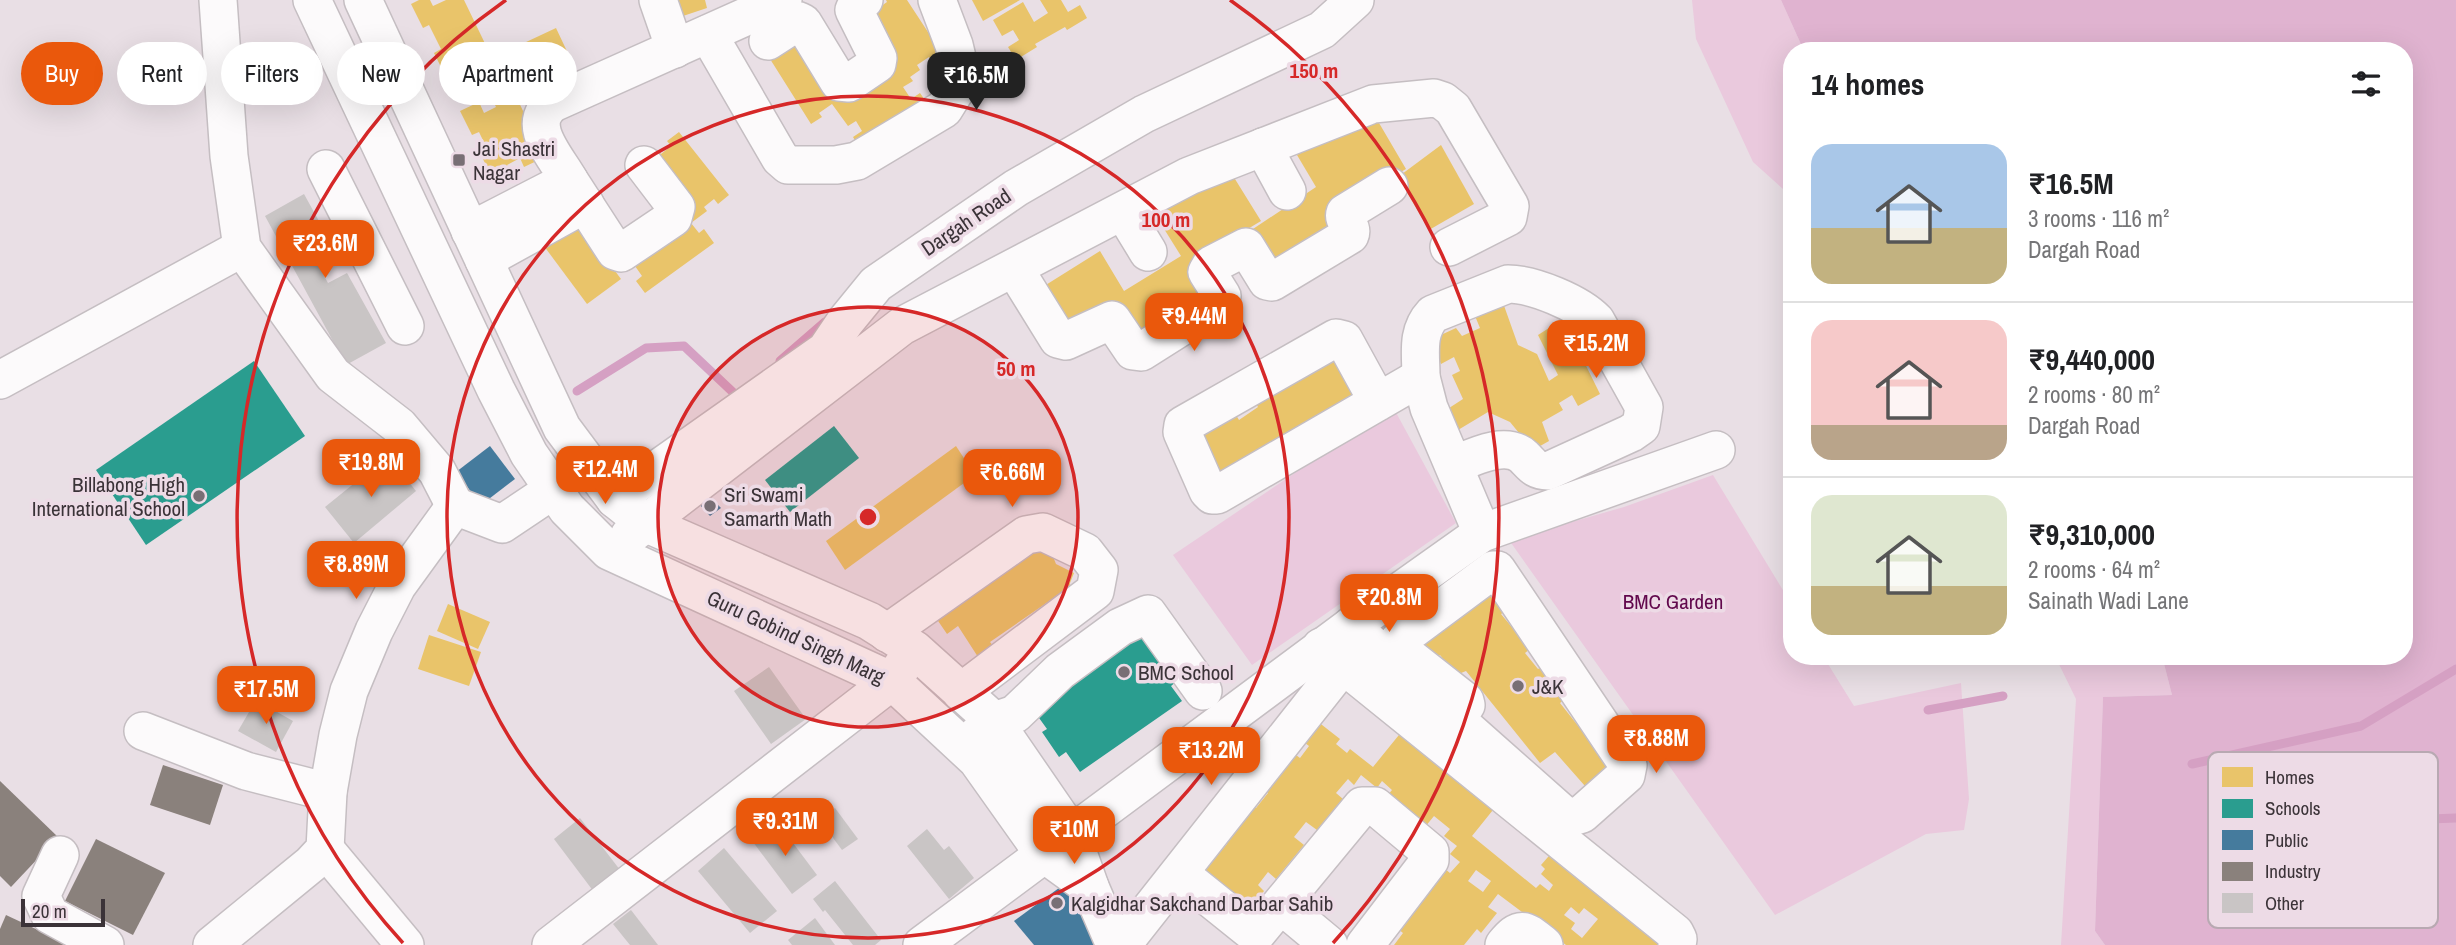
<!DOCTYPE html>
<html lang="en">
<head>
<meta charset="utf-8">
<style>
  body { margin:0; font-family:"Archivo Narrow",sans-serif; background:#f6f6f6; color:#202124; height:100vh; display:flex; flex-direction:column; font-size:26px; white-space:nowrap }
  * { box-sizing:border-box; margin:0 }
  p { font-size:23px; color:#757577 }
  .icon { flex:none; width:38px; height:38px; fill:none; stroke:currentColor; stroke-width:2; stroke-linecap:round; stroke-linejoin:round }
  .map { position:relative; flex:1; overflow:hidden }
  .details { position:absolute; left:1783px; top:42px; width:630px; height:623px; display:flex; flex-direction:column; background:#fff; border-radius:28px; box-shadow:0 7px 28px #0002 }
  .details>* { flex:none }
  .banner { position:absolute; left:21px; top:42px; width:665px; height:63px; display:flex; gap:14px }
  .scale { position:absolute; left:21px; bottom:18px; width:84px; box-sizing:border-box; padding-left:7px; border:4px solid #3b3338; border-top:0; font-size:19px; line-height:24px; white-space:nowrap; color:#3b3338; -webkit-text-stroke:5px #eddbe6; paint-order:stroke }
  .price { position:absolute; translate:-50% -60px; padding:0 16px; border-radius:14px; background:#ea580c; color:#fff; font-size:23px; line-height:46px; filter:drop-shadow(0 2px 4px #0008) }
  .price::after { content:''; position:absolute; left:50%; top:42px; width:21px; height:16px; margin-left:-10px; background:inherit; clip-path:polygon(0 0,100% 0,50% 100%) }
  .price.active { background:#222; color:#fff }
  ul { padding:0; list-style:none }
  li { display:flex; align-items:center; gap:21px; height:175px; padding:0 28px }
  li+li { border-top:2px solid #e0e0e0 }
  li span { display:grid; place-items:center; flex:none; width:196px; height:140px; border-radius:21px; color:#555 }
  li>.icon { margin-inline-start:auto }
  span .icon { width:84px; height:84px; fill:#fffc; stroke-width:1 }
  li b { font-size:30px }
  h2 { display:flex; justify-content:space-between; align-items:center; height:84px; padding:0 28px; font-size:30px }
  .pill { padding:0 24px; border-radius:32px; background:#fff; box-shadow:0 7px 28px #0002; font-size:24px; line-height:63px }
  .pill.active { background:#ea580c; color:#fff }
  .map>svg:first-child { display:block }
  .green { fill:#eac9dd }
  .forest { fill:#e0b3d0 }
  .homes { fill:#e9c46a; fill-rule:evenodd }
  .schools { fill:#2a9d8f }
  .public { fill:#457b9d }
  .industry { fill:#8a817c }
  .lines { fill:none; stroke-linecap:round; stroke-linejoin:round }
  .stream { stroke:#d5a0c3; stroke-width:9 }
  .building { fill:#c9c5c5 }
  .minor-casing { stroke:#c5bec2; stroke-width:40 }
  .minor { stroke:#fcfafb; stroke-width:37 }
  .ring { fill:none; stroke:#d62828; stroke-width:3.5 }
  .poi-dot { fill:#786f75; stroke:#eddbe6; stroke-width:2.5 }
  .labels { text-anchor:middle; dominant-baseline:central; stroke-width:7; stroke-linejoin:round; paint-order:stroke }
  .poi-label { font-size:21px; fill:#3b3338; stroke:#eddbe6; text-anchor:start }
  .street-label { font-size:21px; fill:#3b3338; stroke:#eddbe6 }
  .park-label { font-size:21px; fill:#61084c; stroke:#eddbe6 }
  .key { fill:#eddbe6; stroke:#b8a9b2; stroke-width:2 }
  .key-label { font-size:19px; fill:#3b3338 }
  .centre { fill:#d62828; stroke:#eddbe6; stroke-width:3.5 }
  .ring-label { font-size:21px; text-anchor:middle; font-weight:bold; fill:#d62828; stroke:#eddbe6; stroke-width:7; stroke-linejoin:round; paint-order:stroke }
</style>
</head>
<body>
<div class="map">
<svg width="2456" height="945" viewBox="0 0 2456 945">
  <rect width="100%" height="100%" fill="#e9dfe5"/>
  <!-- green -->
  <g class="green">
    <path d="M1692,0H1781L1804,51H1792V197L1753,162L1696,39Z"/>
    <path d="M1393,407L1456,523L1252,665L1173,555Z"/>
    <path d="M1713,475L1792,605V656H1823L1854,706L1961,683L1969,799L1964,830L1926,834L1775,915L1509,540L1624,507Z"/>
    <path d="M2055,656H2162L2172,695L2103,697L2095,931L2105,945H2061L2076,699Z"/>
  </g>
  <!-- forest -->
  <path class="forest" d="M1781,0H2456V945H2105L2095,931L2103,697L2172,695L2162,656H2404V51H1804Z"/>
  <!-- homes -->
  <g class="homes">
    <path d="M419,0H430L433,6L446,0H464L492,58L556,28L573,64L514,92L545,157L524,167L520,158L507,165L511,174L494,182L483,159L490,155L479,132L472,135L460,111L479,102L484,113L496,107L470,52L458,57L463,67L445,75L434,53L441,49L429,25L423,28L411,4Z"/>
    <path d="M661,0H705L707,8L668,21Z"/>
    <path d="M886,0H907L943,55L932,62L929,57L917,65L920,70L910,77L913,81L903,87L911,99L920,93L929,106L862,152L853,137L862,131L856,121L848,126L832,104L819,113L822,117L811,124L765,51L799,29L842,97L893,64L860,14L877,9L887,2Z"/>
    <path d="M972,0H1020L983,21Z"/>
    <path d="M1040,0H1061L1068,12L1080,5L1087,18L1067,30L1065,27L1035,44L1037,47L1016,60L1008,47L1019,40L1013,30L1002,36L993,20L1023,2L1034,22L1048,13Z"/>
    <path d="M1372,111L1406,169L1334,209L1347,233L1268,280L1244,235L1316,187L1297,155Z"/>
    <path d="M679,132L729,195L718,204L714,199L704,207L707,211L691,223L699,233L704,229L714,243L645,293L636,281L642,276L635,266L629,271L621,260L690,212L647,158L657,150L661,154L671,146L667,141Z"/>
    <path d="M1441,145L1474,204L1429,230L1398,177Z"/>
    <path d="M1230,171L1261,221L1191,263L1214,301L1136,349L1112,309L1060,336L1033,293L1100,251L1124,291L1181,256L1156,216Z"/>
    <path d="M572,213L621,279L587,304L538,238Z"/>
    <path d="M1502,300L1518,345L1537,354L1549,381L1558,375L1538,335L1563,319L1600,394L1578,406L1572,395L1559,403L1563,410L1542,422L1549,441L1533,450L1510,422L1488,412L1453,433L1446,410L1463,399L1452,375L1460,371L1454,357L1441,364L1430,340L1456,328L1462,336L1480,328L1475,316Z"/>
    <path d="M1337,342L1367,399L1217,479L1191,427L1233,410L1239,420L1258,407L1251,396Z"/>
    <path d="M956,446L975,475L845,570L826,541Z"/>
    <path d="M1033,547L1052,554L1056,564L1074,573L1070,583L1071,599L1058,595L990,642L994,647L978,657L958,626L947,634L934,615Z"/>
    <path d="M1492,577L1514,606L1501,614L1530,649L1525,653L1538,669L1543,666L1568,696L1560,703L1583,732L1591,726L1617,758L1585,786L1555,752L1540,763L1466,671L1456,675L1440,655L1428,664L1410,639Z"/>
    <path d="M448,604L490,622L478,649L437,631Z"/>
    <path d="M429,635L481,652L469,686L418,669Z"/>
    <path d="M1317,721L1340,739L1336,744L1347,753L1350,749L1373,767L1407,725L1501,800L1472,836L1536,888L1540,884L1549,891L1553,885L1541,874L1545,869L1541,865L1555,849L1666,945H1566L1498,894L1488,907L1497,913L1481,933L1477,929L1464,945H1394L1403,933L1391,923L1439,864L1450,873L1460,862L1450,854L1457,846L1444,836L1450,829L1434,816L1425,827L1387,796L1392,790L1382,781L1377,788L1361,775L1354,785L1348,779L1336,793L1343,799L1317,830L1306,822L1294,837L1304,845L1276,879L1268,872L1258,885L1264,891L1246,914L1191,869L1206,850L1215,858L1227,844L1218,837L1247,801L1256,808L1268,793L1262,788L1292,752L1300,758L1309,746L1301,740ZM1476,870L1491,881L1483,892L1468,881ZM1571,907L1579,914L1584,908L1598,919L1582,938L1571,929L1575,923L1564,915Z"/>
  </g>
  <!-- schools -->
  <g class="schools">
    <path d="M254,361L305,436L146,545L96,470Z"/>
    <path d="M834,426L859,458L790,512L765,480Z"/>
    <path d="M1145,623L1177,681L1171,686L1182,701L1080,772L1066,752L1059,757L1042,732L1047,729L1029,704Z"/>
  </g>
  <!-- public -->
  <g class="public">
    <path d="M490,446L515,479L481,505L456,472Z"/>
    <path d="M708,495L721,508L710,516L699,504Z"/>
    <path d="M1063,885L1101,941L1093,945H1034L1014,921Z"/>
  </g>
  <!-- industry -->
  <g class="industry">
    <path d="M163,765L223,785L210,825L150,805Z"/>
    <path d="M0,781L58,837L11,887L0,876Z"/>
    <path d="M96,839L165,873L133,935L65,901Z"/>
    <path d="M6,915L70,945H0V929Z"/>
  </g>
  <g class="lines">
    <!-- stream -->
    <g class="stream">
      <path d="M780,361L825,322"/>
      <path d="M577,391L646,348L684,346L738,397L740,395"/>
      <path d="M1928,710L2003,696"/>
      <path d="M2192,764L2361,726L2456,669"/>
      <path d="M2326,823L2456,818"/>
    </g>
  </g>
  <!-- building -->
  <g class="building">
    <path d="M304,194L341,261L322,272L328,283L347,273L386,343L346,365L265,216Z"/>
    <path d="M388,456L416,491L354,543L325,507Z"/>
    <path d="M769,667L806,719L771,744L734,691Z"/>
    <path d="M256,700L293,721L276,752L238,731Z"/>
    <path d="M835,808L858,839L842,850L819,819Z"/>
    <path d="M580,818L627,879L600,900L554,839Z"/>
    <path d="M778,823L817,875L792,894L753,842Z"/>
    <path d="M927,829L944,850L949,846L974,878L949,899L907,846Z"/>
    <path d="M724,848L777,911L750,933L698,871Z"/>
    <path d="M835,881L881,940L875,945H853L825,910L823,912L813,899Z"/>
    <path d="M631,910L658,945H630L613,924Z"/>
    <path d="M815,918L835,945H792L788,940Z"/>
  </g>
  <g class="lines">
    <!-- minor casing -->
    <g class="minor-casing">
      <g id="minor">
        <path d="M218,0L229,156L242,248L333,375L399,426L437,471L455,506"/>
        <path d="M312,0L496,390L529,454L567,509L609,551L892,681L977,760L1043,853L1090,887"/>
        <path d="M363,0L562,428L615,499L645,523L869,621L915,650L994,721L1071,833L1090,887L1115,945"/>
        <path d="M658,0L675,49"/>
        <path d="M708,34L780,158L788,165H836L857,161L944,109L957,88L959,66L954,45L937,0"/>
        <path d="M768,41L799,21L803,23L839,82L849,83L877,64L878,58L854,10L857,4L864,0"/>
        <path d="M1263,147L1287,191"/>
        <path d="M326,169L405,326"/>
        <path d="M569,180L615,251L621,253L673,218L676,207L644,165"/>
        <path d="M1123,211L1148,252"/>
        <path d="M470,231L569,180C556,157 524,124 553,103L783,0"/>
        <path d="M484,260L585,204"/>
        <path d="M1014,268L1058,339L1066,341L1112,320L1133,351L1141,352L1220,302L1222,296L1207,272L1211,265L1246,247L1267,281L1272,282L1350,235C1354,226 1342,221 1345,213L1389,186"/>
        <path d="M1421,377C1421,354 1416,332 1433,314L1508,284C1533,284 1579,303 1596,321L1644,407L1641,426L1631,433L1548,471C1535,471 1532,465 1524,457C1506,440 1473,457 1454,465"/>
        <path d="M0,380L242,248"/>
        <path d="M1378,402L1344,340L1336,338L1183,425L1182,432L1208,491L1212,495H1217L1421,377L1429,408L1482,533"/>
        <path d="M615,499L826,350L845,322L876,284L1016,188L1144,114L1322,30L1355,0"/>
        <path d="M629,536L902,326L1189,176L1373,104L1434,98L1443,101L1453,109L1510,206L1508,217L1449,247"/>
        <path d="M1351,626C1421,689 1493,752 1564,815L1572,817L1582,814L1626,775L1628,765L1497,570H1493L1399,640L1397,645L1399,649L1465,701L1466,705L1456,719"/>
        <path d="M887,633L1026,535L1043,532L1085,552L1099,570L1095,591L961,692"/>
        <path d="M1321,647L1675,933L1678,939L1677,945"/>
        <path d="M143,731L246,771L328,792"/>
        <path d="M977,735L994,721L1015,714L1060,671L1120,627L1148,614L1203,691"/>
        <path d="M325,849L405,945"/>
        <path d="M60,855L41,896L50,915L105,945"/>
        <path d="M1180,874L1251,931L1257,933L1362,806H1375L1430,852V860L1365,945"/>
        <path d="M1281,905L1329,945"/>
        <path d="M212,945L311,864L325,849L328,792L338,735L349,691L374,631L397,586L455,506L502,524L553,490"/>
        <path d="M551,945L892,681L903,665"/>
        <path d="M922,945L1351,626L1482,533L1716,450"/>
        <path d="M1122,945L1343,665"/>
        <path d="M1504,945C1521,924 1525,930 1544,945"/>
      </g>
    </g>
    <!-- minor -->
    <use href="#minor" class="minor"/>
  </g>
  <!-- distance rings -->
  <circle cx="868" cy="517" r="210" fill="#d62828" fill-opacity=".12"/>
  <g class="ring">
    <circle cx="868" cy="517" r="210"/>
    <circle cx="868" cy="517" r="421"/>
    <path d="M403 943A631 631 0 0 1 506 0M1230 0A631 631 0 0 1 1333 943"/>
  </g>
  <!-- markers -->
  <g class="poi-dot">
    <rect x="452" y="153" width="14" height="14" rx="3.5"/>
    <circle cx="199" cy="496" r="7"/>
    <circle cx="710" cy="506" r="7"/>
    <circle cx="1124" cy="672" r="7"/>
    <circle cx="1518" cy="686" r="7"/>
    <circle cx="1057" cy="903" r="7"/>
  </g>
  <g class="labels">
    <!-- poi labels -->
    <g class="poi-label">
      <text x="473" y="148">Jai Shastri<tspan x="473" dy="24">Nagar</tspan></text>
      <text x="185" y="484" text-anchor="end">Billabong High<tspan x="185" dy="24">International School</tspan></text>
      <text x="724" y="494">Sri Swami<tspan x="724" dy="24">Samarth Math</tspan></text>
      <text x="1138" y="672">BMC School</text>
      <text x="1532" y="686">J&amp;K</text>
      <text x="1071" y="903">Kalgidhar Sakchand Darbar Sahib</text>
    </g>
    <!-- street labels -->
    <g class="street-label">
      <text transform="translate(966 222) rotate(-34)">Dargah Road</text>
      <text transform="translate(796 637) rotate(25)">Guru Gobind Singh Marg</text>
    </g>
    <!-- park labels -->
    <g class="park-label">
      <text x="1673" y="601">BMC Garden</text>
    </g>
  </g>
  <!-- legend -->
  <rect x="2208" y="752" width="230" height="176" rx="10" class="key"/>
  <rect x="2222" y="767" width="31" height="20" fill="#e9c46a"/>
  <rect x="2222" y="799" width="31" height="19" fill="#2a9d8f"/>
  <rect x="2222" y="830" width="31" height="20" fill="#457b9d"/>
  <rect x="2222" y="862" width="31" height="19" fill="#8a817c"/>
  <rect x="2222" y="893" width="31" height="20" fill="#c9c5c5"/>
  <g class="key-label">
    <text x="2265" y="784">Homes</text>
    <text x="2265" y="815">Schools</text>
    <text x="2265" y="847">Public</text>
    <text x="2265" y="878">Industry</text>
    <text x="2265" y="910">Other</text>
  </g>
  <circle cx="868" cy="517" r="10" class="centre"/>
  <g class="ring-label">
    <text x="1314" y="78">150 m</text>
    <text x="1166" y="227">100 m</text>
    <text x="1016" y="376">50 m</text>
  </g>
</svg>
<div class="scale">20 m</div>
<b class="price active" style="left:976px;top:112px">₹16.5M</b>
<b class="price" style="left:325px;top:280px">₹23.6M</b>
<b class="price" style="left:1194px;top:353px">₹9.44M</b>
<b class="price" style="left:1596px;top:380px">₹15.2M</b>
<b class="price" style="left:371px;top:499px">₹19.8M</b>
<b class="price" style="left:605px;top:506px">₹12.4M</b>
<b class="price" style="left:1012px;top:509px">₹6.66M</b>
<b class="price" style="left:356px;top:601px">₹8.89M</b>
<b class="price" style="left:1389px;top:634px">₹20.8M</b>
<b class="price" style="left:266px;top:726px">₹17.5M</b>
<b class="price" style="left:1656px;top:775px">₹8.88M</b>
<b class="price" style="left:1211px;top:787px">₹13.2M</b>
<b class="price" style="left:785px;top:858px">₹9.31M</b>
<b class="price" style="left:1074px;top:866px">₹10M</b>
<div class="banner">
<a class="pill active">Buy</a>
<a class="pill">Rent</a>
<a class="pill">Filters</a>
<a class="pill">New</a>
<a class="pill">Apartment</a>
</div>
<section class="details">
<h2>14 homes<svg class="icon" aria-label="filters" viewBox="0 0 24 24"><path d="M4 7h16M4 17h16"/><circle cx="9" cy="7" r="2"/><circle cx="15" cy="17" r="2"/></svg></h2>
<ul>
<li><span style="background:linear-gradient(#a9c7e8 60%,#c2b280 0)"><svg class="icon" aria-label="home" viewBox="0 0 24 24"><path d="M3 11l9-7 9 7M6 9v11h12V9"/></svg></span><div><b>₹16.5M</b><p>3 rooms · 116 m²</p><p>Dargah Road</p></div></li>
<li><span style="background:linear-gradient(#f6c9c9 75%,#b9a48a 0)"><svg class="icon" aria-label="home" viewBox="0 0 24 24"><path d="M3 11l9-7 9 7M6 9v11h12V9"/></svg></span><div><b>₹9,440,000</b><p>2 rooms · 80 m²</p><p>Dargah Road</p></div></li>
<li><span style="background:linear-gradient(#dfe7d0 65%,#c2b280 0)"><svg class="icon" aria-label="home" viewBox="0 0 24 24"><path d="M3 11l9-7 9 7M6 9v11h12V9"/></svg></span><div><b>₹9,310,000</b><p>2 rooms · 64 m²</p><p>Sainath Wadi Lane</p></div></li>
</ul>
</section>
</div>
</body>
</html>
